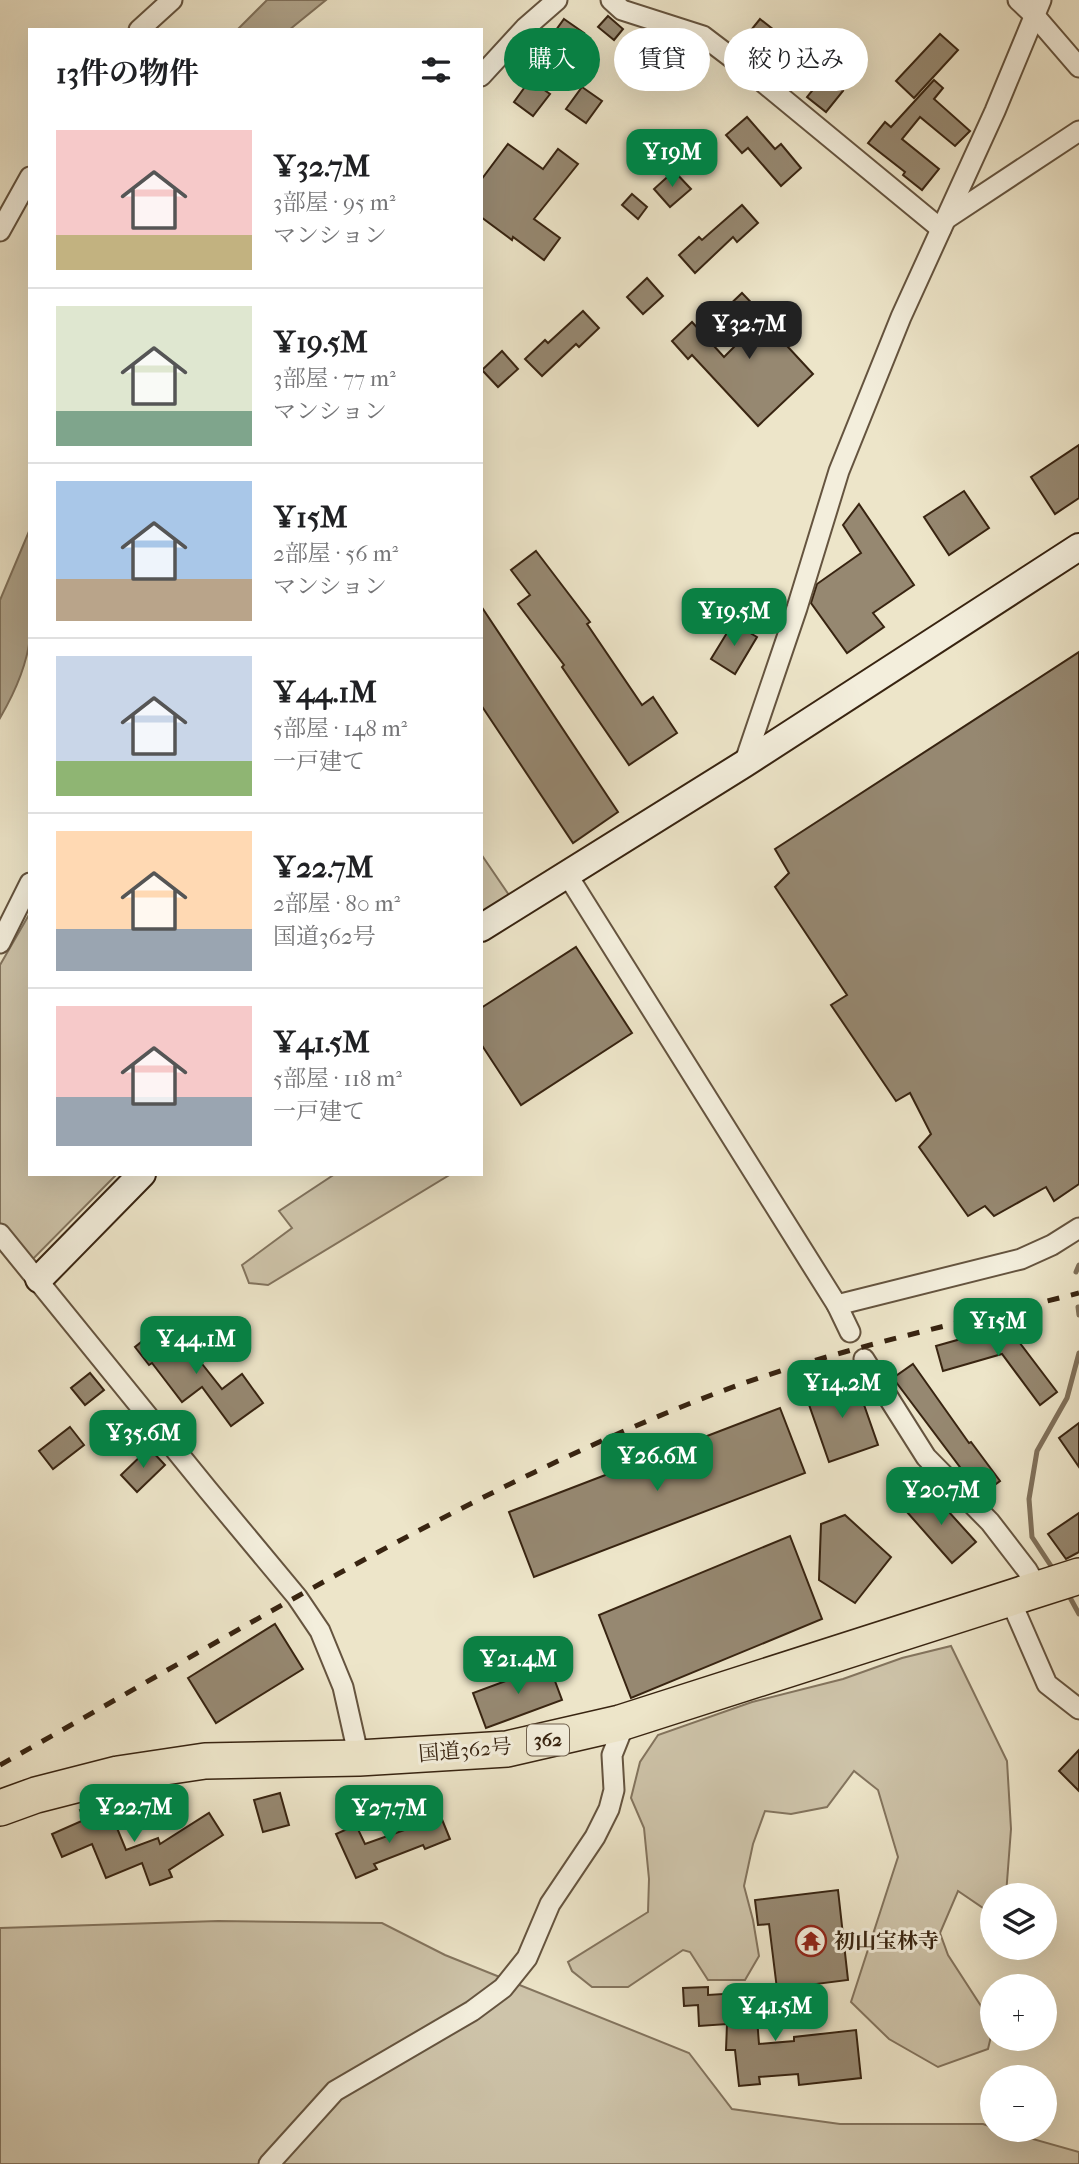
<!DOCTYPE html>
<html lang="ja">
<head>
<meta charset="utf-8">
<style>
  body { margin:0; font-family:"IM FELL French Canon","Noto Serif JP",serif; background:#f2f2f2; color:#202124; height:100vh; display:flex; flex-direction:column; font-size:26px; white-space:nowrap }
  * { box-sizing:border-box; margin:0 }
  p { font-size:23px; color:#757577 }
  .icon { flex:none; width:38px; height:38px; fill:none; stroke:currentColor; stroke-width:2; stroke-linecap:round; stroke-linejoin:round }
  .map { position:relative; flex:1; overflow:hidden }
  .panel { position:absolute; left:28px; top:28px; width:455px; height:1148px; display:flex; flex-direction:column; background:#fff; border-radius:0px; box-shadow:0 7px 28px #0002 }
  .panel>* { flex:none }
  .hud { position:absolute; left:504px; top:28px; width:469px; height:63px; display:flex; gap:14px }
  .buttons { position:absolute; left:980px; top:1883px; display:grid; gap:14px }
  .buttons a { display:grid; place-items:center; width:77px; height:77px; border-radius:50%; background:#fff; box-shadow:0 7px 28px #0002; font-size:35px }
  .price { position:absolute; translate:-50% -60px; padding:0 16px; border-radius:14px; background:#0b8043; color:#fff; font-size:23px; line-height:46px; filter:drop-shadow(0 2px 4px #0008) }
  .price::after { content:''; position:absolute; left:50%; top:42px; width:21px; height:16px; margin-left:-10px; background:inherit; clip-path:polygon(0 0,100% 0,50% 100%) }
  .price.on { background:#222; color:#fff }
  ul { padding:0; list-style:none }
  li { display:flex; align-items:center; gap:21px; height:175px; padding:0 28px }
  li+li { border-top:2px solid #e0e0e0 }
  li span { display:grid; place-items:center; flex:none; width:196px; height:140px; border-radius:0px; color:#555 }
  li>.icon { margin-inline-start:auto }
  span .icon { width:84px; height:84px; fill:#fffc; stroke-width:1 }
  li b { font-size:30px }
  h2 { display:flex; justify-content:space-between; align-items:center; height:84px; padding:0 28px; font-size:30px }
  .tag { padding:0 24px; border-radius:32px; background:#fff; box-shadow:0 7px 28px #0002; font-size:24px; line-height:63px }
  .tag.on { background:#0b8043; color:#fff }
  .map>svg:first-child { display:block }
  .green { fill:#cec4aa; stroke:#83745e; stroke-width:2 }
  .water { fill:#afa38a; stroke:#7f705a; stroke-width:2 }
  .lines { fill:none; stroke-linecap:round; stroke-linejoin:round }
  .stream { stroke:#7f705a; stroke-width:5 }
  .building { fill:#968871; stroke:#382411; stroke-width:2 }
  .street-casing { stroke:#65543f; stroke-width:23 }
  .secondary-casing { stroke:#382411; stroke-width:30 }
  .highway-casing { stroke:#382411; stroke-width:38 }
  .street { stroke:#f3eedc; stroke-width:19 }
  .secondary { stroke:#f3eedc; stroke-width:26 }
  .highway { stroke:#ede5c9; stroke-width:35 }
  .rail { stroke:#382411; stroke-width:5; stroke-dasharray:12 12; stroke-linecap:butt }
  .labels { text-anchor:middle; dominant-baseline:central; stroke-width:6; stroke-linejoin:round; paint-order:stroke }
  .shield { fill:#f3eedc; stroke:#70614e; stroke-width:2 }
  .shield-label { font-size:19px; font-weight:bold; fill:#382411 }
  .street-label { font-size:21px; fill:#382411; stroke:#f3eedc }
  .poi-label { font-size:21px; font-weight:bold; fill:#382411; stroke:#f3eedc; text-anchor:start }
</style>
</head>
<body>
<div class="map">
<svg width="1079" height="2164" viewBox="0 0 1079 2164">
  <rect width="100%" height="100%" fill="#ede5c9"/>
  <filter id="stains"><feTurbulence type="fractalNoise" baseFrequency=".00286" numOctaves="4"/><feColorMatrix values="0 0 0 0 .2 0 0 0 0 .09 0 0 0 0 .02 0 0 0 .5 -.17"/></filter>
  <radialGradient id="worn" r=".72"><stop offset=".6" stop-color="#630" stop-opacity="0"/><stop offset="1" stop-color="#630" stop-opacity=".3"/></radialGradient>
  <!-- green -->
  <g class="green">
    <path d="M481,854L511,898L481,918Z"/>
    <path d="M30,913V1174H117L27,1265L0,1242V965Z"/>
    <path d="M335,1174H451L268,1285L249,1283L242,1265L292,1228L279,1211Z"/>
    <path d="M951,1646L1007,1761L1011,1829L1006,1895H992V1914L958,1891L940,1933L948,1955L992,2023V2032L988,2049L938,2067L889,2039L851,2002L898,1857L878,1790L854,1771L827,1807L791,1814L765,1811L753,1844L744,1886L753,1920L759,1956L745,1980H708L690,1952L683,1950L628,1987H592L572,1971L568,1962L648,1912L649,1879L644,1828L631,1798L640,1762L658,1735L752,1702L843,1679L902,1658Z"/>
    <path d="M218,1921L382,1923L445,1955L689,2053L732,2109L840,2124H983L992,2127V2130H1001L1079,2152V2164H0V1928Z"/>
  </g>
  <!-- water -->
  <g class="water">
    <path d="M267,0H326L289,30H237Z"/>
    <path d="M30,529C30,565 33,602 30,637C27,665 14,694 0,718V600Z"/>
  </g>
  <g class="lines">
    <!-- stream -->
    <g class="stream">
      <path d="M1076,1272L1079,1265"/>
      <path d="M1078,1307L1079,1315"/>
      <path d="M1055,1572L1032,1537L1029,1499L1037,1451L1067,1398L1079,1353"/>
      <path d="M1067,1592L1079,1614"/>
    </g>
  </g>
  <!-- building -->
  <g class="building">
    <path d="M608,16L623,29L614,40L598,27Z"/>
    <path d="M564,19L584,33L568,55L548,41Z"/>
    <path d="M760,19L779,34L762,55L743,40Z"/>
    <path d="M940,34L958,50L914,98L896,81Z"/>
    <path d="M824,76L843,91L826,112L807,97Z"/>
    <path d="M530,80L550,94L533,116L514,102Z"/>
    <path d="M934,80L943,88L934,99L970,131L955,146L920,117L902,139L939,169L922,190L903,175L905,172L868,143L885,122L891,127Z"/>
    <path d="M582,87L602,101L586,123L566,109Z"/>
    <path d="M747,117L775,149L781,144L801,168L781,186L748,148L742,153L726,135Z"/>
    <path d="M508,144L543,169L558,149L578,164L534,219L560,238L544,260L513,237L512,240L481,217V180Z"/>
    <path d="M674,171L691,189L670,207L654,189Z"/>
    <path d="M632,194L647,207L638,219L622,205Z"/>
    <path d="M742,205L758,223L737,242L733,237L695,273L679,255L699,237L702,240Z"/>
    <path d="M647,278L663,296L643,314L627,297Z"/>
    <path d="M742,293L791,344L788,347L813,374L758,426L692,355L688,359L672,341L692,322L724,357L745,336L722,312Z"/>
    <path d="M583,311L599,328L579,347L576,344L542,376L525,359L545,340L548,343Z"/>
    <path d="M502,351L518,369L498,387L482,370Z"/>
    <path d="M1079,445V498L1055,514L1031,477Z"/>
    <path d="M964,491L989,528L949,555L924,517Z"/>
    <path d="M859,504L914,585L873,613L884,627L847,653L811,603L817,584L861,553L843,525Z"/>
    <path d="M536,551L590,622L587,624L642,705L653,697L677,733L629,765L562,667L564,665L518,604L530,595L511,570Z"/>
    <path d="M481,606L618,812L573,843L481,705Z"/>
    <path d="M733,623L757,637L735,674L711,659Z"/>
    <path d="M1079,652V1184L1054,1201L1046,1187L994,1216L985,1206L968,1216L919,1147L931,1134L910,1093L896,1101L831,1005L847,995L775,887L789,873L775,849Z"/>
    <path d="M576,947L632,1033L521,1105L481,1044V1008Z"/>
    <path d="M165,1323L196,1362L199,1360L222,1389L242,1374L263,1403L231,1426L202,1387L182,1402L152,1363L149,1365L135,1347Z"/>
    <path d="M1007,1326L1057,1392L1040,1405L1002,1354L943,1371L936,1346Z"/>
    <path d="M913,1364L969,1443L971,1442L1000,1481L981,1495L893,1378Z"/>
    <path d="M90,1373L104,1390L85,1405L71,1388Z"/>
    <path d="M855,1379L878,1445L829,1462L806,1396Z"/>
    <path d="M780,1408L805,1473L534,1577L509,1512Z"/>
    <path d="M1079,1423V1467L1059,1438Z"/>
    <path d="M70,1427L84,1445L53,1469L39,1451Z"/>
    <path d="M149,1448L165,1465L137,1492L121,1475Z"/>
    <path d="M930,1491L976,1542L952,1563L907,1512Z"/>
    <path d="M1079,1513V1552L1066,1559L1048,1534Z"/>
    <path d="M845,1515L891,1557L855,1603L819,1580L821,1524Z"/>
    <path d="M790,1536L822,1619L631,1698L599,1615Z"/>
    <path d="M275,1624L303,1669L216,1723L188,1678Z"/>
    <path d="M549,1665L562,1700L486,1728L473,1693Z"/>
    <path d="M1079,1750V1791L1059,1771Z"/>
    <path d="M280,1793L289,1825L263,1832L254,1800Z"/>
    <path d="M105,1799L126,1850L158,1838L160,1844L209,1813L223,1835L169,1870L172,1877L150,1885L142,1863L106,1878L92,1844L62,1857L52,1834L84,1820L80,1810Z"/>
    <path d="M441,1817L450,1839L425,1849L423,1845L374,1864L377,1869L356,1878L336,1834L356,1825L365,1844Z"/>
    <path d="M838,1890L848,1980L777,1989L769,1924L758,1925L755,1900Z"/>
    <path d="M708,1987V1995L755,1992L759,2044L794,2041V2037L856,2030L861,2078L799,2085L798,2074L759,2077L760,2084L739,2086L735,2050H726L727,2024L699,2026L698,2005L684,2006L683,1988Z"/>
  </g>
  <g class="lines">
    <!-- street casing -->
    <g class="street-casing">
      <g id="street">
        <path d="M611,0L622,10L703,36L753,74L941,229"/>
        <path d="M1018,0L1035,16L1079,67"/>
        <path d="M139,30L172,0"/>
        <path d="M481,76L525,28L557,0"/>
        <path d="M946,219L1079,131"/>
        <path d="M0,231L30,177"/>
        <path d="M744,764L797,608L839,471L901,317L995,111L1041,0"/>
        <path d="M568,876L837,1305L850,1332"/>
        <path d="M0,943L30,883"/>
        <path d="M0,1234L208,1490L297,1597L320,1631L343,1687L359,1758"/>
        <path d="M837,1305L1021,1259L1052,1245L1079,1228"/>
        <path d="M864,1359L926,1457L990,1522L1027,1570L1038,1589"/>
        <path d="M1009,1597L1047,1684L1079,1709"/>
        <path d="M269,2164L335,2091L472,2011L503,1988L527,1958L550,1904L595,1837L609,1809L614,1790L612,1755L620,1735V1723"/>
      </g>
    </g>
    <!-- secondary casing -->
    <g class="secondary-casing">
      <g id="secondary">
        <path d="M481,928L744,764L1079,547"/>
        <path d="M39,1279L142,1174"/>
      </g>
    </g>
    <!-- highway casing -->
    <g class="highway-casing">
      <path id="highway" d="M0,1808L36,1795L118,1774L205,1761L359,1758L507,1749L620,1723L1079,1576"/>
    </g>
    <!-- street -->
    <use href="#street" class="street"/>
    <!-- secondary -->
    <use href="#secondary" class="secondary"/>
    <!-- highway -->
    <use href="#highway" class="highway"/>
    <!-- rail -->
    <path class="rail" d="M0,1765C228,1638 452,1498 696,1401C819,1352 950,1326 1079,1293"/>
  </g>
  <!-- icons -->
  <defs>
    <g id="temple-ring" transform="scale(1.575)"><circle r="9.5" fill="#f3eedc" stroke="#8f2418" stroke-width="1.5"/><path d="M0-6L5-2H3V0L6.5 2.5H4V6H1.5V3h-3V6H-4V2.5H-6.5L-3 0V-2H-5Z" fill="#8f2418"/></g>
  </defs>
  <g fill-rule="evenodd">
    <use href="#temple-ring" x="811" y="1941"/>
  </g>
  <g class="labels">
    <!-- shield labels -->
    <rect class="shield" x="527" y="1724.5" width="42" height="31" rx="5"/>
    <g class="shield-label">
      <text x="548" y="1740">362</text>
    </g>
    <!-- street labels -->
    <g class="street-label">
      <text transform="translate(465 1750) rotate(-5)">国道362号</text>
    </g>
    <!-- poi labels -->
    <g class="poi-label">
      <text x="834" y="1941">初山宝林寺</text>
    </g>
  </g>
  <rect width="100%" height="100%" filter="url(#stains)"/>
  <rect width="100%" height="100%" fill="url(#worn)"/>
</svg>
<div class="buttons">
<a><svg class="icon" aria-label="layers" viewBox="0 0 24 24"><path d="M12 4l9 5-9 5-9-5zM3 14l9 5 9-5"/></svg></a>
<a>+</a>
<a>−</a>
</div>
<b class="price" style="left:672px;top:189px">¥19M</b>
<b class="price on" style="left:749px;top:361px">¥32.7M</b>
<b class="price" style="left:734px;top:648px">¥19.5M</b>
<b class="price" style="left:998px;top:1358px">¥15M</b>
<b class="price" style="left:196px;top:1376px">¥44.1M</b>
<b class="price" style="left:842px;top:1420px">¥14.2M</b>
<b class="price" style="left:143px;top:1470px">¥35.6M</b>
<b class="price" style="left:657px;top:1493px">¥26.6M</b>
<b class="price" style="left:941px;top:1527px">¥20.7M</b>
<b class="price" style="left:518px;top:1696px">¥21.4M</b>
<b class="price" style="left:134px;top:1844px">¥22.7M</b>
<b class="price" style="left:389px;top:1845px">¥27.7M</b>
<b class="price" style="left:775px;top:2043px">¥41.5M</b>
<div class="hud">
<a class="tag on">購入</a>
<a class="tag">賃貸</a>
<a class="tag">絞り込み</a>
</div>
<section class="panel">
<h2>13件の物件<svg class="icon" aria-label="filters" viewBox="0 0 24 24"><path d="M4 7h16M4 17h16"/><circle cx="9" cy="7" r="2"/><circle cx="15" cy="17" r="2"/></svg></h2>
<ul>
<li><span style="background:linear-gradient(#f6c9c9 75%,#c2b280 0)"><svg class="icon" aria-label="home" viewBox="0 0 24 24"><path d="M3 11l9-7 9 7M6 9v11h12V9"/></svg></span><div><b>¥32.7M</b><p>3部屋 · 95 m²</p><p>マンション</p></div></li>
<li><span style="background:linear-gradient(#dfe7d0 75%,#7fa58c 0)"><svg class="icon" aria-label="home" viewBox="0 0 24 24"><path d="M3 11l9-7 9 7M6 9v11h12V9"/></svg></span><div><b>¥19.5M</b><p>3部屋 · 77 m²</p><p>マンション</p></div></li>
<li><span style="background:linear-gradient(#a9c7e8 70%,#b9a48a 0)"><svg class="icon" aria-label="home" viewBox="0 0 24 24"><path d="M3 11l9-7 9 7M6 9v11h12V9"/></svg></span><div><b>¥15M</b><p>2部屋 · 56 m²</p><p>マンション</p></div></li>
<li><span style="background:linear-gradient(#c9d6e8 75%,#8fb573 0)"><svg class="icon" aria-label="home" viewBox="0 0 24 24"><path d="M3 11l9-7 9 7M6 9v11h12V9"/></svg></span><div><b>¥44.1M</b><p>5部屋 · 148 m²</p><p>一戸建て</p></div></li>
<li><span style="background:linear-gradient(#ffd9b3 70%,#9aa5b1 0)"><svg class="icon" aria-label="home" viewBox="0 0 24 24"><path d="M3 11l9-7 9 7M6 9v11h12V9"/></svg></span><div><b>¥22.7M</b><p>2部屋 · 80 m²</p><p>国道362号</p></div></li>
<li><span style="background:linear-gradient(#f6c9c9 65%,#9aa5b1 0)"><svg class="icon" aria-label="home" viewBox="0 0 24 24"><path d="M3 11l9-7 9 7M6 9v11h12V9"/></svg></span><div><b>¥41.5M</b><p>5部屋 · 118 m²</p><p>一戸建て</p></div></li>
</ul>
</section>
</div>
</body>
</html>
